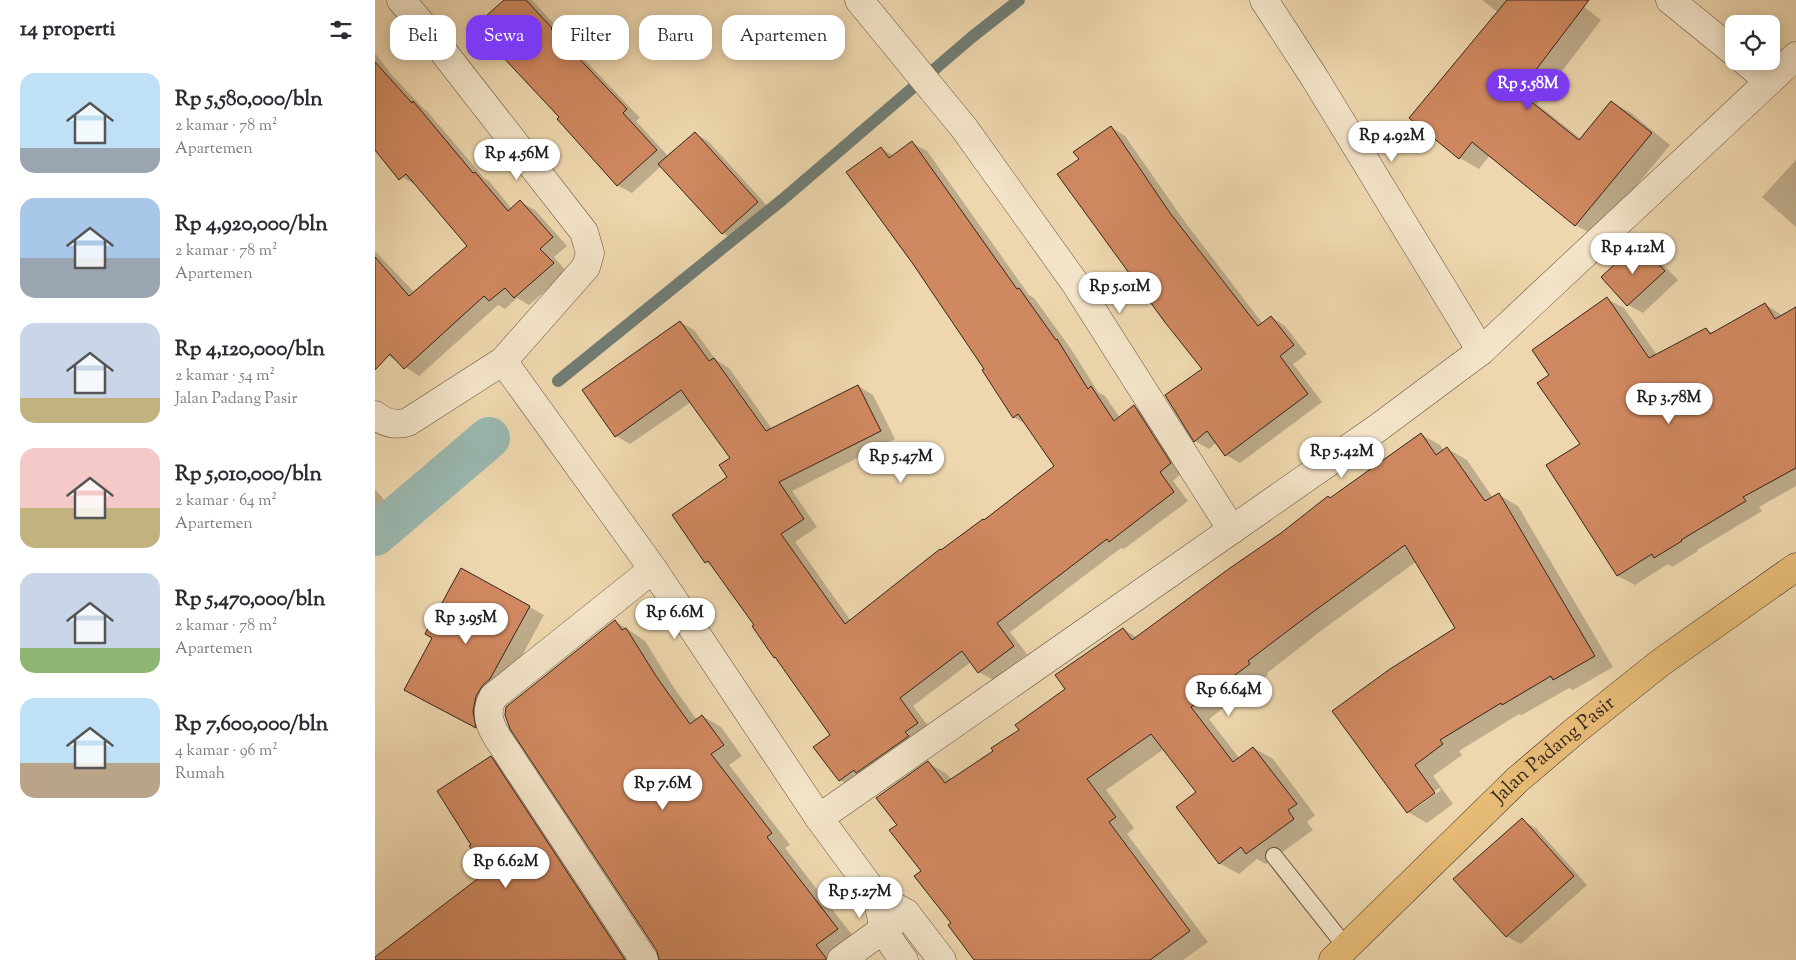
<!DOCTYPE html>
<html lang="id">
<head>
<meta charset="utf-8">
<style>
  body { margin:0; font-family:"Sorts Mill Goudy",serif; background:#f2f2f3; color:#2b2b33; height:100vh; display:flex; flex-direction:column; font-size:19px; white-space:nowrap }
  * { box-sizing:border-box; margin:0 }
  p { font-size:16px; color:#7c7c81 }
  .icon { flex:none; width:28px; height:28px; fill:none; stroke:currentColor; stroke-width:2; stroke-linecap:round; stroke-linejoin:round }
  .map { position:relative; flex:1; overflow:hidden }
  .sheet { display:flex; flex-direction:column; background:#fff; width:375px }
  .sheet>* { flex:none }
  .top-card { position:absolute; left:15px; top:15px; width:475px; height:45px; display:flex; gap:10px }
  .buttons { position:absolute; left:1350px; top:15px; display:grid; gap:10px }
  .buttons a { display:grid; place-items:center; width:55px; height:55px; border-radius:10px; background:#fff; box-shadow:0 2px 12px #0003; font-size:25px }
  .price { position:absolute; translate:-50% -42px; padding:0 11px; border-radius:18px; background:#fff; color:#222; font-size:16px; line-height:32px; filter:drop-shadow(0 1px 2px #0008) }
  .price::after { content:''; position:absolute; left:50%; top:30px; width:15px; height:11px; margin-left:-8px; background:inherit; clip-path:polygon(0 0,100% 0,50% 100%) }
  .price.current { background:#7c3aed; color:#fff }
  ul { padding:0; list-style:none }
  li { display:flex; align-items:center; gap:15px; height:125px; padding:0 20px }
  li span { display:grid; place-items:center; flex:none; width:140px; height:100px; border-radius:15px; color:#555 }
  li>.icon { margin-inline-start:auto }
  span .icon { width:60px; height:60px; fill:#fffc; stroke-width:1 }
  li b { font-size:21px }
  h2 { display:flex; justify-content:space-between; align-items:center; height:60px; padding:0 20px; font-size:21px }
  .pill { padding:0 18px; border-radius:15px; background:#fff; box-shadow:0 2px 12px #0003; font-size:18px; line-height:45px }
  .pill.current { background:#7c3aed; color:#fff }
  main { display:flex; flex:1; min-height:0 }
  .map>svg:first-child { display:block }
  .shadow { fill:#0003; fill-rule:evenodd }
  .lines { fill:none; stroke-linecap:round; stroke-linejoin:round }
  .stream { stroke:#717d74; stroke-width:12 }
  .canal { stroke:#9ab8b0; stroke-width:42 }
  .building { fill:#d08860; stroke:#33241b }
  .service-casing { stroke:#625140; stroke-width:18 }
  .minor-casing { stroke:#625140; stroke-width:29 }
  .trunk-casing { stroke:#33241b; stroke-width:29 }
  .service { stroke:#f4e5ca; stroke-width:16 }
  .minor { stroke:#f4e5ca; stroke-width:28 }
  .trunk { stroke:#e7bc77; stroke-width:28 }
  .labels { text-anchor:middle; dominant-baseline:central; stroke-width:4; stroke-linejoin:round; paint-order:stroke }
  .street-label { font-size:20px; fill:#33241b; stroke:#f4e5ca }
</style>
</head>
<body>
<main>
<section class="sheet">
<h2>14 properti<svg class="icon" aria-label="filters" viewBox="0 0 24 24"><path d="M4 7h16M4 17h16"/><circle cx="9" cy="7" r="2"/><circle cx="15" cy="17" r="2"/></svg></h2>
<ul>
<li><span style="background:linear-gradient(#bfe0f5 75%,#9aa5b1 0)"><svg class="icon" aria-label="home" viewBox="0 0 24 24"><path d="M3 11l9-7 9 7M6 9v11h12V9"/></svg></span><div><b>Rp 5,580,000/bln</b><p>2 kamar · 78 m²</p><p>Apartemen</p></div></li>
<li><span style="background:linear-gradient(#a9c7e8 60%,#9aa5b1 0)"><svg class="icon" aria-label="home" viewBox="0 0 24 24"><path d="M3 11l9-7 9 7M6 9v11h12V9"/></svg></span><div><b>Rp 4,920,000/bln</b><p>2 kamar · 78 m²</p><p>Apartemen</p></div></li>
<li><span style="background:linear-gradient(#c9d6e8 75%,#c2b280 0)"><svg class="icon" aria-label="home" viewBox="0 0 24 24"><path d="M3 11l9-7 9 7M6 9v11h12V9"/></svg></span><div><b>Rp 4,120,000/bln</b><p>2 kamar · 54 m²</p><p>Jalan Padang Pasir</p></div></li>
<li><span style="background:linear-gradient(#f6c9c9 60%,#c2b280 0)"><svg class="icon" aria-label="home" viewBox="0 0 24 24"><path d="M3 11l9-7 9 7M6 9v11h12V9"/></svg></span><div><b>Rp 5,010,000/bln</b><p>2 kamar · 64 m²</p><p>Apartemen</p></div></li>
<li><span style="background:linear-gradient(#c9d6e8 75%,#8fb573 0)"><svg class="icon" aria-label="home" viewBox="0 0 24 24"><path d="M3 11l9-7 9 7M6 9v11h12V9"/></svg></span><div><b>Rp 5,470,000/bln</b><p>2 kamar · 78 m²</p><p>Apartemen</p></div></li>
<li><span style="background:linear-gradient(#bfe0f5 65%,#b9a48a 0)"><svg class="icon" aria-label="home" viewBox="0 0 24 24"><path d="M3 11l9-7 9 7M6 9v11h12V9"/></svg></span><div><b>Rp 7,600,000/bln</b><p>4 kamar · 96 m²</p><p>Rumah</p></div></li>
</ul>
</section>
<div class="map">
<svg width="1421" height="960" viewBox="0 0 1421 960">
  <rect width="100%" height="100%" fill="#eed7ae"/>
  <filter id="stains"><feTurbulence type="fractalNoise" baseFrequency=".004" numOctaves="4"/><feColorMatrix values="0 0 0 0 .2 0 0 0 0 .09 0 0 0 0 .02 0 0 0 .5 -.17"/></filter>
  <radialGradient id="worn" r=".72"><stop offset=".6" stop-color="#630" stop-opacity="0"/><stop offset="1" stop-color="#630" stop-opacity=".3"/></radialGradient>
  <!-- shadow -->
  <g class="shadow">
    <path d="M131,0H157L191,37L189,38L265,118L261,121L294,157L320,133L334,142L396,210L362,241L347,233L286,166L257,193L242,185L185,118Z"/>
    <path d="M1107,0H1200L1226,20L1162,104L1206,139L1237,102L1256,113L1295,145L1220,236L1200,225L1115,155L1104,169L1085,158L1124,13Z"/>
    <path d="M0,53L16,74L48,108L52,111L109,178L114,181L137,209L145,202L160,210L192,246L179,257L192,272L154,305L142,298L130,309L123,305L44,376L14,356L0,341V251L40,293L94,247L41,185L27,177L0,147Z"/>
    <path d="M736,127L750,136L810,222L888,324L896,317L910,326L932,354L918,364L947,402L865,463L851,455L842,442L834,449L820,441L829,369L706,159Z"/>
    <path d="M537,143L552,151L654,295L659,298L696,349L723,392L730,396L745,418L759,407L774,415L809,471L798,481L813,501L749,549L746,548L635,632L652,654L618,680L604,672L596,662L538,706L557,731L479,788L464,780L457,735L402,659L400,657L381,625L338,566L331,562L354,478L357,458L316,402L255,444L241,436L305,322L319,330L341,360L354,368L397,429L483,386L498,395L520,439L417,491L442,527L420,542L476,621L681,466L651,424L638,417L611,369L507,149L519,156Z"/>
    <path d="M1421,160V227L1387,197Z"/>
    <path d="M1269,250L1283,259L1303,280L1268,313L1253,305L1227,277Z"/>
    <path d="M1232,299L1249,308L1282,355L1331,329L1339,334L1390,304L1408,316L1421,309V486L1384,507L1387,511L1322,550L1323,551L1297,567L1293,564L1260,585L1243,576L1207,444L1176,375Z"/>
    <path d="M1046,434L1065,445L1069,451L1073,449L1092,460L1118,498L1124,495L1143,506L1238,667L1198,690L1194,688L1147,715L1144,714L1084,751L1087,755L1058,776L1078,804L1052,823L1033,812L958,712L1082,628L1042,561L947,630L892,673L893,675L834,719L864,758L879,748L898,759L940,815L932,822L938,830L891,864L882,859L864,874L844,863L823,793L789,749L731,790L759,828L752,834L833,942L808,960H600L547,872L524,825L553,763L572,774L577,780L620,752L691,689L748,629L763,638ZM1064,788L1066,790L1038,810V807Z"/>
    <path d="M0,489L15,507L0,520Z"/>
    <path d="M86,569L169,615L130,687L114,735L45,698L58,638Z"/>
    <path d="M240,621L270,641L299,688L322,720L327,716L346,727L367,756L354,765L415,845L410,848L481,940L474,960H307Z"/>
    <path d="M116,757L140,771L264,960H0V958L115,871Z"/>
    <path d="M1147,820L1161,828L1212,885L1146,944L1131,936Z"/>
  </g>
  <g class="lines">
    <!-- stream -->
    <path class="stream" d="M183,381L407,200L597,37L644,0"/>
    <!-- canal -->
    <path class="canal" d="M0,535L114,438"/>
  </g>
  <!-- building -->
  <g class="building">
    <path d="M129,0H151L177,28L176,29L252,109L248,113L282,150L242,186L182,119L184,117L112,40L115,38L102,24Z"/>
    <path d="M1132,0H1214L1144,92L1204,140L1236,101L1277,133L1200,226L1097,142L1084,159L1034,118Z"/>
    <path d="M0,62L37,103L38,101L98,173L100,172L133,211L145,200L178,237L165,249L179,263L139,298L130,288L114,301L109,296L29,369L15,354L0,370V257L34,296L92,246L31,174L24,180L0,150Z"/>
    <path d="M736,126L795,213L883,326L896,316L919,345L905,356L933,394L850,456L832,431L819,442L790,395L827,369L789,321L682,174L704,159L698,152Z"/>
    <path d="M320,132L383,202L347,234L283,164Z"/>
    <path d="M537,141L642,289L644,288L681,340L682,339L713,389L716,386L739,421L759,405L796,463L785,472L799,492L734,542L732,539L622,623L639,646L603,673L587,651L525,698L543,723L530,732L534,736L481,773L479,770L464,781L438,747L455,735L400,657L399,658L377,626L379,625L333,561L330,563L297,515L352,477L344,465L355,458L306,390L240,437L207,390L305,321L334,361L339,358L391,431L483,385L506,431L404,482L429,519L406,534L470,624L565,549L566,550L608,519L609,520L679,466L643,414L638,418L607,370L609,369L538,264L471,172L506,147L514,158Z"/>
    <path d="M1256,249H1269L1290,271L1252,306L1226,277Z"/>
    <path d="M1232,297L1274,358L1331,328L1335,334L1390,303L1400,319L1421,307V468L1368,497L1371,501L1306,540L1307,541L1279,558L1277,554L1242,576L1171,465L1205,444L1162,383L1174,375L1157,350Z"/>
    <path d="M1046,433L1061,455L1072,447L1110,501L1124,493L1220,656L1178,680L1176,676L1127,705L1126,703L1065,740L1068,744L1040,765L1060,793L1032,813L957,711L1015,669L1080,628L1030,545L927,620L873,661L875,664L816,707L858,762L878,747L922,804L913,810L919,819L871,854L866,847L844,864L801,807L821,792L776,734L712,779L741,817L734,822L815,931L775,960H599L573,925L576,923L539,876L546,871L514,830L522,825L501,798L553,761L570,783L618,751L616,748L644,730L640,725L690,689L680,675L748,628L757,640L855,568L906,533L953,496L955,498Z"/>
    <path d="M86,568L155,606L115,679L108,685L101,696L98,711L101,728L29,690L57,638L50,634Z"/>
    <path d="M240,620L247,630L251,628L281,676L315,724L327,715L349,745L336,754L397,833L392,837L463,929L441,945L451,958V960H284L282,951L135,729L130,715L131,707Z"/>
    <path d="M116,756L250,960H0V957L113,871L94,846L96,845L62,791Z"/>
    <path d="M1147,818L1199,876L1131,937L1078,879Z"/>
  </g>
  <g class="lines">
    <!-- service casing -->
    <g class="service-casing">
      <path id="service" d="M899,856L971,947"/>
    </g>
    <!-- minor casing -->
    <g class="minor-casing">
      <g id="minor">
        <path d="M484,0L589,128L700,283L857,530"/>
        <path d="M889,0L939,77L1106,351"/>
        <path d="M1295,0L1359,52"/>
        <path d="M1370,61L1394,81"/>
        <path d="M128,361L278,569L444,818L502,897L531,913L567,960"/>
        <path d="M0,415C10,423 21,426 33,422L128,361L211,267L215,253L209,232L49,27L26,0"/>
        <path d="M444,818L1004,427L1106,351L1421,56"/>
        <path d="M505,911C509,934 515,942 529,960"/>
        <path d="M269,960L122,737C114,724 110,712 118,697L278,569"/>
        <path d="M466,960L531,913"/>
      </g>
    </g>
    <!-- trunk casing -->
    <g class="trunk-casing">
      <g id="trunk">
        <path id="s1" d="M958,960L1142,780L1201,730L1285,663L1421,567"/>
      </g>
    </g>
    <!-- service -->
    <use href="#service" class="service"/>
    <!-- minor -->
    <use href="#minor" class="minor"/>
    <!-- trunk -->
    <use href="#trunk" class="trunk"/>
  </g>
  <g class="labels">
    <!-- street labels -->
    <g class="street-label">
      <text stroke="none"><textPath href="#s1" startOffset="305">Jalan Padang Pasir</textPath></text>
    </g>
  </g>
  <rect width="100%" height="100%" filter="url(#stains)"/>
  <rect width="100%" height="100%" fill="url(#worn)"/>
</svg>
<div class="buttons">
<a><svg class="icon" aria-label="locate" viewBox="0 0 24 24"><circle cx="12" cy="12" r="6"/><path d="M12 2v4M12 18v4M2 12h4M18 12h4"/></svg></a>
</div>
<b class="price current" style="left:1153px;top:111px">Rp 5.58M</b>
<b class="price" style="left:1017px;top:163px">Rp 4.92M</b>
<b class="price" style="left:142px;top:181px">Rp 4.56M</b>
<b class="price" style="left:1258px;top:275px">Rp 4.12M</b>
<b class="price" style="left:745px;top:314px">Rp 5.01M</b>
<b class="price" style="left:1294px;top:425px">Rp 3.78M</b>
<b class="price" style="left:967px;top:479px">Rp 5.42M</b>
<b class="price" style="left:526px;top:484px">Rp 5.47M</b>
<b class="price" style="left:300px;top:640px">Rp 6.6M</b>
<b class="price" style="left:91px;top:645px">Rp 3.95M</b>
<b class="price" style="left:854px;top:717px">Rp 6.64M</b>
<b class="price" style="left:288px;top:811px">Rp 7.6M</b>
<b class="price" style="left:131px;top:889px">Rp 6.62M</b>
<b class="price" style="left:485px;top:919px">Rp 5.27M</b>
<div class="top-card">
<a class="pill">Beli</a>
<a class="pill current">Sewa</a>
<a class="pill">Filter</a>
<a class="pill">Baru</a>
<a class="pill">Apartemen</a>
</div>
</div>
</main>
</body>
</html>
